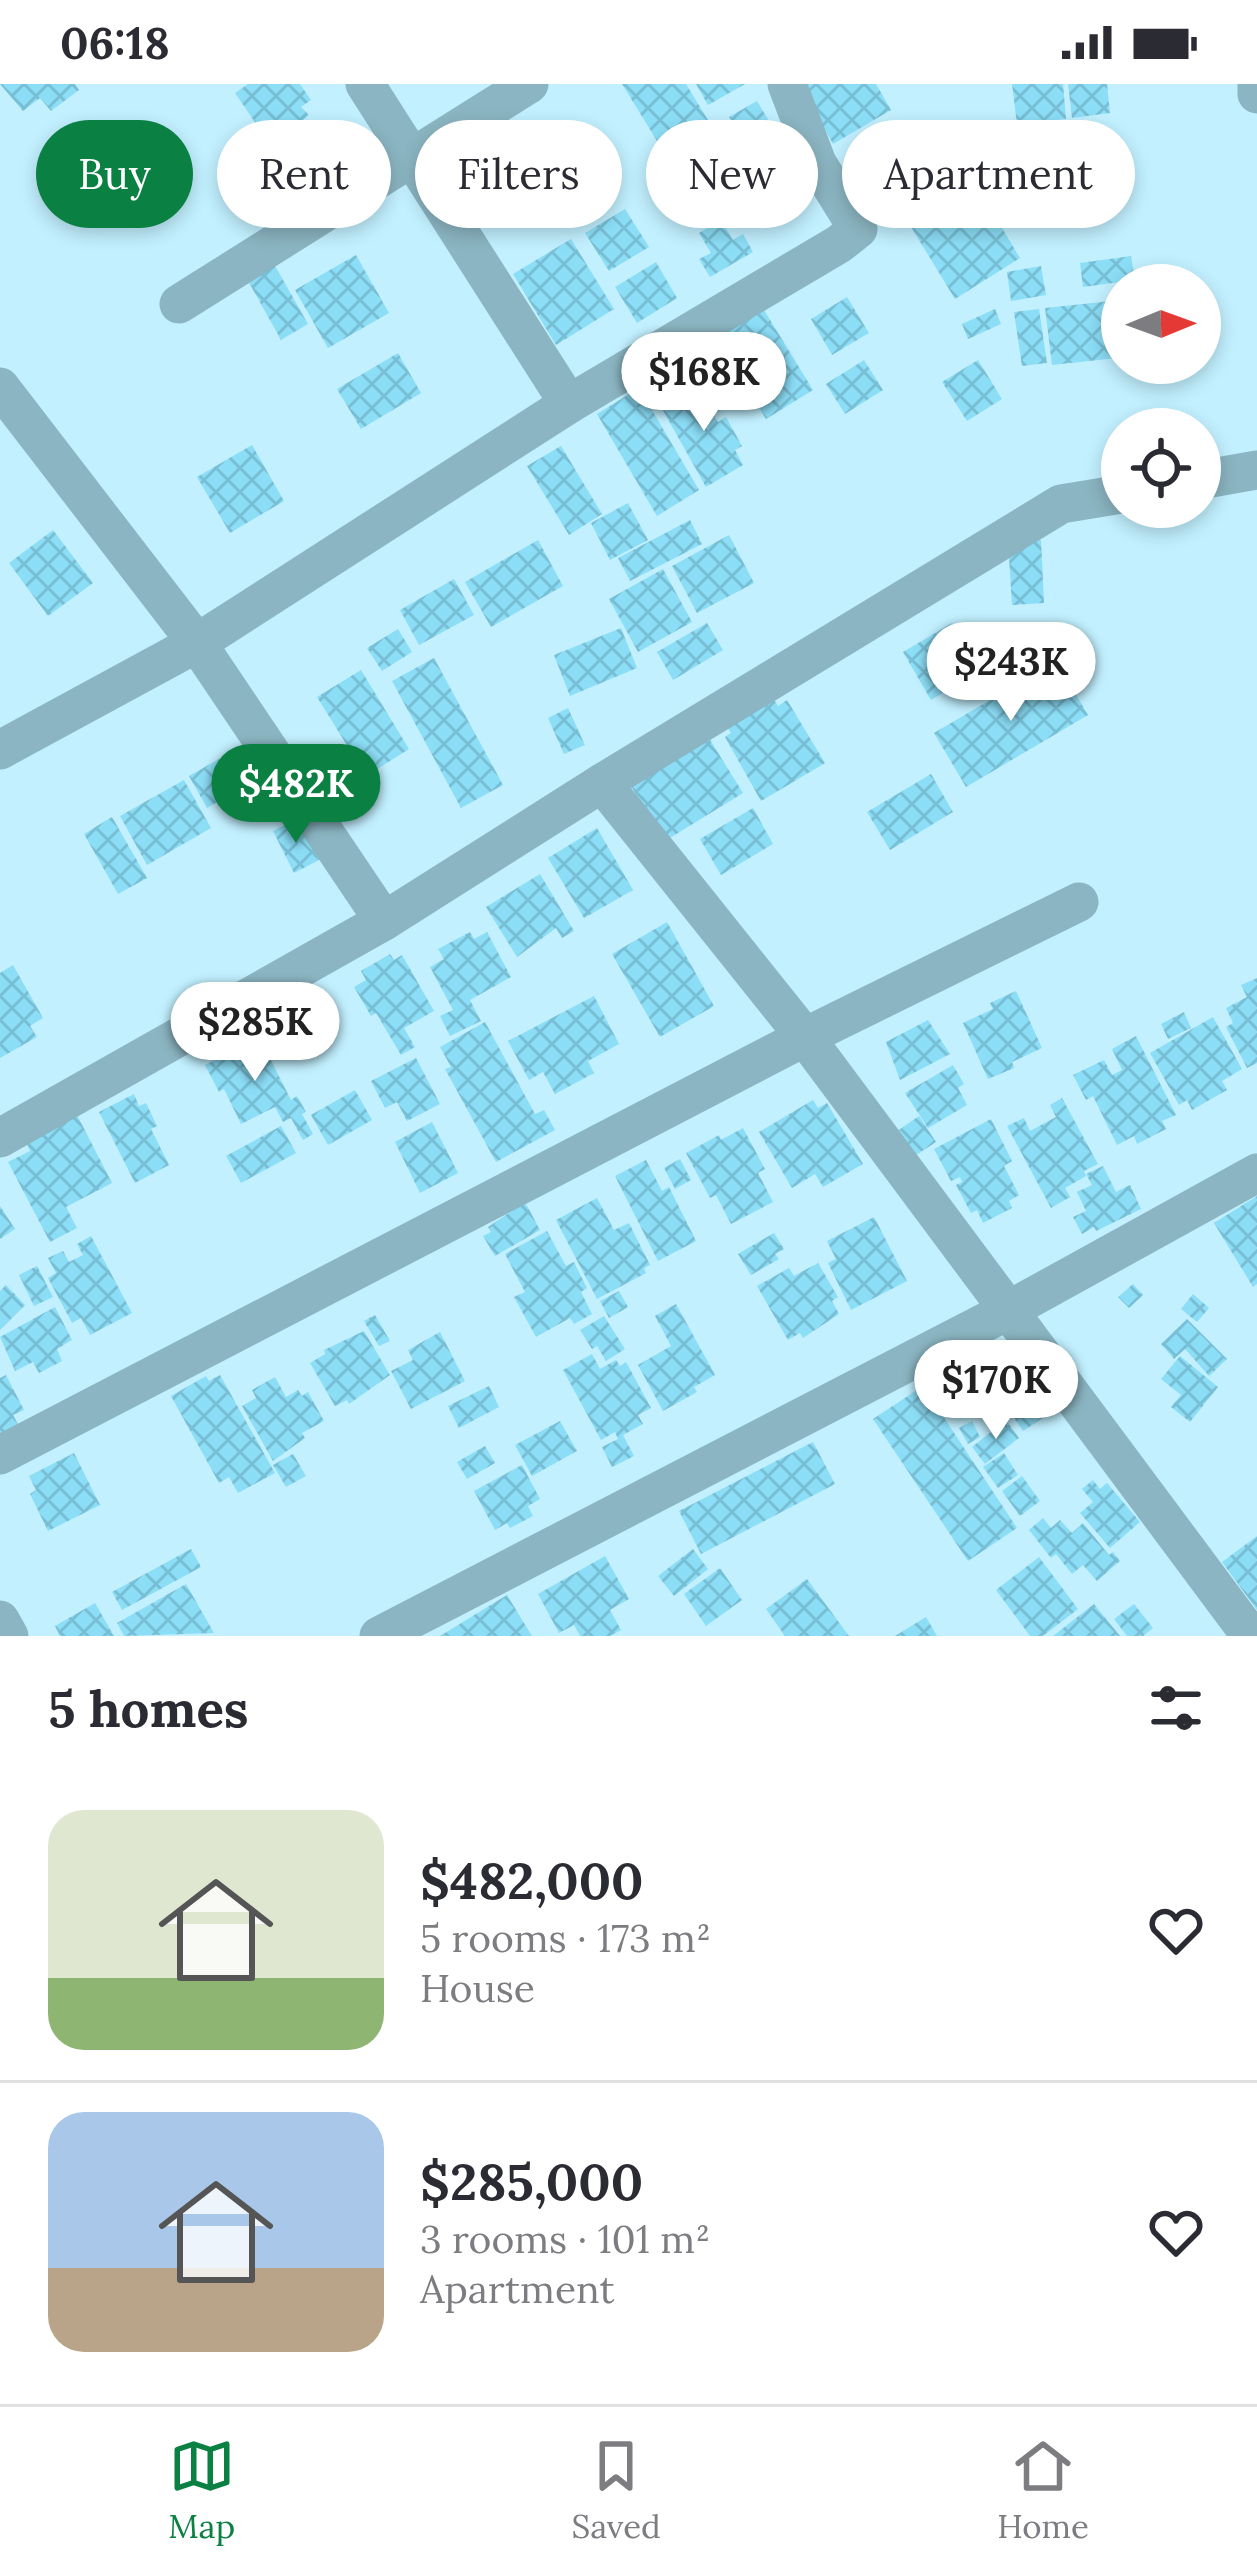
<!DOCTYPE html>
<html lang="en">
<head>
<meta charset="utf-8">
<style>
  body { margin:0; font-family:Lora,serif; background:#f7f7f7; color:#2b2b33; height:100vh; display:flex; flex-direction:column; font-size:45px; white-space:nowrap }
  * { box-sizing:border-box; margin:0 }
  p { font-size:39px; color:#7c7c81 }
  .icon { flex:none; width:66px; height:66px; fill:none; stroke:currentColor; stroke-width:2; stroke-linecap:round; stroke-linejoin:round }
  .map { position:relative; height:1552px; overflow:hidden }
  .panel { display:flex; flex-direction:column; background:#fff; flex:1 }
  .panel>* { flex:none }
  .banner { position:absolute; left:36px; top:36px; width:1185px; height:108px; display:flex; gap:24px }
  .needle { width:78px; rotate:89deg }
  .tools { position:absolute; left:1101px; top:180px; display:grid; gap:24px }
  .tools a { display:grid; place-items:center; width:120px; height:120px; border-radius:50%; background:#fff; box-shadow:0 6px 18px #0003; font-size:60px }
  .price { position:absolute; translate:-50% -102px; padding:0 27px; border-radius:42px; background:#fff; color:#222; font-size:39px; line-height:78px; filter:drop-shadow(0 3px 6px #0008) }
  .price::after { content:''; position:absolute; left:50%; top:72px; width:36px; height:27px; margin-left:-18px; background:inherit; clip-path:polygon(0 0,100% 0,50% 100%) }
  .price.selected { background:#0b8043; color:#fff }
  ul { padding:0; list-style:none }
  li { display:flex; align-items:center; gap:36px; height:300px; padding:0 48px }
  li+li { border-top:3px solid #e1e1e2 }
  li span { display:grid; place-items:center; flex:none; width:336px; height:240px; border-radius:36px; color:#555 }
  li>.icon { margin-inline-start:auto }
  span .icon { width:144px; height:144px; fill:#fffc; stroke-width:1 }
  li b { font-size:51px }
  h2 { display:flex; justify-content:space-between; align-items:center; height:144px; padding:0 48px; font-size:51px }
  .chip { padding:0 42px; border-radius:54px; background:#fff; box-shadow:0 6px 18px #0003; font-size:42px; line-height:108px }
  .chip.selected { background:#0b8043; color:#fff }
  .status { display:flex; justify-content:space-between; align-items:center; height:84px; padding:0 60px; background:#fff; direction:ltr }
  .status svg { height:33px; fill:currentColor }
  .dock { display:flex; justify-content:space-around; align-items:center; height:168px; border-top:3px solid #e1e1e2; background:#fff; font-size:33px; color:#7c7c81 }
  .dock a { display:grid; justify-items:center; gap:6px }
  .dock .selected { color:#0b8043 }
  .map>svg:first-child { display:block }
  .building { fill:url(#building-cross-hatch) }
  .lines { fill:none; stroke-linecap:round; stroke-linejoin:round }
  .minor { stroke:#8bb5c2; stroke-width:39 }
</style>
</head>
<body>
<div class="status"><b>06:18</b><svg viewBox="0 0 49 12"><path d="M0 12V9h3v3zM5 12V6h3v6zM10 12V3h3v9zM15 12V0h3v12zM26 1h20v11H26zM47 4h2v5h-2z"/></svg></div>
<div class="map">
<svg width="1257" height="1552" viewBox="0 0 1257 1552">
  <defs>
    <pattern id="building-cross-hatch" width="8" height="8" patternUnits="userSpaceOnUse" patternTransform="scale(3)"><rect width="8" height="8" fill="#8cdef7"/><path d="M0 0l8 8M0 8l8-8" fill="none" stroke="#78bed4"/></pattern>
  </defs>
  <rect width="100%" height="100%" fill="#c2f0ff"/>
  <!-- building -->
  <g class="building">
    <path d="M0,0H75L79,6L51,27L40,14L23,27Z"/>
    <path d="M248,0H300L311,16L301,23L309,31L288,49L278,39L263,50L235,9Z"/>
    <path d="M622,0H686L708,36L662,65Z"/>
    <path d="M696,0H745L708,21Z"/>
    <path d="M799,0H876L891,26L833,60Z"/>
    <path d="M1012,0H1063L1066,35L1017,40Z"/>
    <path d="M1068,0H1107L1110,29L1072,34Z"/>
    <path d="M757,17L779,53L764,62L790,106L754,127L711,53L734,40L729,33Z"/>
    <path d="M696,69L719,106L678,131L656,94Z"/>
    <path d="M974,97L1020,174L955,215L908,138Z"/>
    <path d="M625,125L649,163L609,187L585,149Z"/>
    <path d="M721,136L733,156L743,150L753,168L710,193L699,175L711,169L699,149Z"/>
    <path d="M571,155L614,225L556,261L513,190Z"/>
    <path d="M356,171L389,229L328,264L295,206Z"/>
    <path d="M1131,172L1135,196L1083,203L1080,179Z"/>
    <path d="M656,178L677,214L637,239L615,203Z"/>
    <path d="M274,180L308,240L281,256L247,195Z"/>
    <path d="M1041,182L1046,211L1011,217L1007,188Z"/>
    <path d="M847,213L869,249L832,271L811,235Z"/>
    <path d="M1111,217L1117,274L1052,281L1045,224Z"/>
    <path d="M761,221L813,306L766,335L714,250Z"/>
    <path d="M995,225L1001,240L968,255L962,240Z"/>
    <path d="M1039,225L1047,279L1022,282L1014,228Z"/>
    <path d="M398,269L421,309L361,345L337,305Z"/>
    <path d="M864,276L883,306L845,330L826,300Z"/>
    <path d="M978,276L1002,315L967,337L942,298Z"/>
    <path d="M696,300L705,315L712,311L721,326L713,330L718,338L726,333L742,362L735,366L743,381L706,403L660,321Z"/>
    <path d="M639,304L699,406L657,432L597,330Z"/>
    <path d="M252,361L284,417L230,449L197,393Z"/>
    <path d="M561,362L602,430L569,451L527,382Z"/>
    <path d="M628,419L648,456L610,476L591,439Z"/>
    <path d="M690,436L702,460L630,497L618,474Z"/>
    <path d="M53,446L93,499L48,532L9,479Z"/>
    <path d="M729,451L754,499L697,529L672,482Z"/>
    <path d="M538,456L563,502L491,543L465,498Z"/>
    <path d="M1041,456L1044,519L1012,521L1008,458Z"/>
    <path d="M663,485L692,538L638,568L609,515Z"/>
    <path d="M454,495L474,531L419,561L400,526Z"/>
    <path d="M707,539L723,566L673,596L657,568Z"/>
    <path d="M952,539L980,587L931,616L903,568Z"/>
    <path d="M621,544L637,584L570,612L554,571Z"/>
    <path d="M398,545L412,568L382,587L367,564Z"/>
    <path d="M434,574L503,701L461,724L392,597Z"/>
    <path d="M1056,577L1088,631L966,703L934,649Z"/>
    <path d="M361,586L409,665L366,692L317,613Z"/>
    <path d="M770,609L778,622L787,616L825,679L761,717L725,653L731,649L724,638Z"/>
    <path d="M568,624L585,661L564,670L548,634Z"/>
    <path d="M707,651L743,709L665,757L629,699Z"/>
    <path d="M219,675L237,706L207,724L189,692Z"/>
    <path d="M931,690L953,728L890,766L867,728Z"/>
    <path d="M184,696L211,744L147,781L120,732Z"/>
    <path d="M753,724L773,760L721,791L700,755Z"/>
    <path d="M112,733L147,794L118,810L84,750Z"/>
    <path d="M297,735L319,776L294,789L273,747Z"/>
    <path d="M597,744L633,806L584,834L548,774Z"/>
    <path d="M540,790L574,847L562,854L556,844L517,873L486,823Z"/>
    <path d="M667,838L714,922L660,953L612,870Z"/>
    <path d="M470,848L474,855L487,848L511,893L470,916L481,937L450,952L440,932L453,926L430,883L444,875L438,865Z"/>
    <path d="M390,870L394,876L402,871L434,927L404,944L415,963L401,971L376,929L371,932L354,903L366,896L361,887Z"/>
    <path d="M13,881L43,934L30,942L37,953L0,974V889Z"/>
    <path d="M1257,894V979L1247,984L1226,943L1233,939L1226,924L1247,913L1241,901Z"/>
    <path d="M1016,907L1042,964L1012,978L1014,984L988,995L963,939L993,925L990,919Z"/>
    <path d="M594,912L619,960L588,977L594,989L555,1010L543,988L529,996L508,957Z"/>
    <path d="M1184,928L1191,944L1168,955L1161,940Z"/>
    <path d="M1213,933L1242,985L1222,997L1227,1006L1192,1026L1187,1016L1179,1021L1150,969Z"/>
    <path d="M928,936L950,970L900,996L886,958Z"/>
    <path d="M485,938L535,1030L544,1026L555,1046L496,1078L445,985L451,983L440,963Z"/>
    <path d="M256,947L291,1016L297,1012L306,1028L302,1030L313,1050L303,1056L291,1034L283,1038L275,1023L241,1040L224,1005L219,1008L205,981L227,970L223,963Z"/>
    <path d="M1136,952L1176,1031L1162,1037L1166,1045L1137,1060L1134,1052L1117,1061L1093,1012L1086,1016L1073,991L1104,976L1112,991L1122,986L1112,965Z"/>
    <path d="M416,974L440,1020L407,1037L397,1018L385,1024L371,997Z"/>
    <path d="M953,981L964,1000L958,1004L967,1021L928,1044L905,1009Z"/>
    <path d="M355,1006L372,1036L328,1061L311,1031Z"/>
    <path d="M134,1010L139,1022L146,1019L157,1042L151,1045L169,1081L135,1099L99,1028Z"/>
    <path d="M1062,1014L1098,1080L1084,1087L1086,1092L1065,1104L1070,1113L1051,1124L1007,1042L1024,1034L1030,1047L1056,1033L1050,1021Z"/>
    <path d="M813,1016L818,1024L827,1019L863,1080L823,1103L815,1090L792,1104L759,1048Z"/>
    <path d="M76,1029L112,1099L66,1123L77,1144L50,1158L8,1078L30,1067L25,1056Z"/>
    <path d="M919,1032L936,1058L910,1075L893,1050Z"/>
    <path d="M991,1035L1012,1077L1004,1082L1019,1111L1009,1117L1012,1124L983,1139L977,1126L971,1129L956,1101L962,1098L960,1093L951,1097L934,1065Z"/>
    <path d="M432,1038L458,1089L420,1109L395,1058Z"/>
    <path d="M281,1042L296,1069L241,1099L226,1072Z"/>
    <path d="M743,1044L765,1085L758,1089L773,1118L731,1140L716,1111L710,1114L686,1069L719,1051L721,1056Z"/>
    <path d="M680,1075L691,1096L675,1105L664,1084Z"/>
    <path d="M646,1076L662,1107L669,1103L696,1157L658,1177L615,1092Z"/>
    <path d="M1103,1082L1116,1108L1130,1101L1141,1125L1096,1147L1094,1143L1082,1150L1073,1133L1086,1127L1077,1108L1092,1101L1086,1090Z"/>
    <path d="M1257,1112V1200L1253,1203L1214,1139Z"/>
    <path d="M597,1114L614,1146L629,1139L650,1181L644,1184L646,1189L597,1215L556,1136Z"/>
    <path d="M525,1118L540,1146L495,1172L483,1152L491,1148L488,1143Z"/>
    <path d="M0,1122L15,1145L0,1155Z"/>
    <path d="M874,1133L907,1197L851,1226L828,1179L836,1175L827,1157Z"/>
    <path d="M547,1147L566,1182L574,1178L587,1204L581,1208L592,1230L574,1240L570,1234L536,1253L514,1213L525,1208L505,1170Z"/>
    <path d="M774,1149L784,1165L775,1170L779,1175L751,1191L738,1170Z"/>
    <path d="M91,1152L132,1229L90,1251L81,1234L72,1239L48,1194L56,1189L48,1174L63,1167L69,1178L83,1171L77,1160Z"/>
    <path d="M818,1179L838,1213L832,1217L839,1230L803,1254L800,1249L788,1256L757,1202L789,1184L794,1192Z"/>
    <path d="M37,1182L53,1213L34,1222L19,1191Z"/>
    <path d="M1133,1200L1143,1211L1129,1224L1118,1213Z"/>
    <path d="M6,1201L25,1221L0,1246V1207Z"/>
    <path d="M619,1207L628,1223L609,1234L600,1217Z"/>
    <path d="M1193,1210L1209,1224L1197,1238L1181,1225Z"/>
    <path d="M676,1220L715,1291L694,1303L697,1308L663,1327L638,1281L671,1262L655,1232Z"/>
    <path d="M55,1223L72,1256L57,1265L62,1277L39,1289L33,1278L15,1287L0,1253Z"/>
    <path d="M375,1231L390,1257L379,1262L364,1237Z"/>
    <path d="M604,1232L625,1265L606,1277L597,1262L592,1265L580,1246Z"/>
    <path d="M1187,1235L1227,1275L1209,1292L1185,1265L1174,1275L1161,1260Z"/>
    <path d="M364,1247L390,1291L349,1320L347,1316L335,1322L310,1279L325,1270L324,1266Z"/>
    <path d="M440,1248L465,1297L411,1325L391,1287L413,1276L408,1266Z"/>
    <path d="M592,1270L600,1285L616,1276L620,1282L626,1278L651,1324L638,1331L643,1340L623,1351L634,1372L612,1383L602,1363L618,1355L615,1348L601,1356L563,1286Z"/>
    <path d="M1180,1272L1218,1303L1190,1338L1171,1323L1181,1311L1161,1295Z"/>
    <path d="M6,1291L24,1326L13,1331L18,1340L0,1350V1294Z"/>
    <path d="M220,1291L275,1389L238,1409L229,1393L219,1399L171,1312L206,1292L209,1297Z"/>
    <path d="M275,1293L286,1313L298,1306L302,1312L308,1308L324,1337L302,1349L305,1354L273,1377L242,1322L256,1314L252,1306Z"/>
    <path d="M489,1302L499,1323L459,1344L448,1322Z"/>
    <path d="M923,1302L1017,1444L968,1477L873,1335Z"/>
    <path d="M1037,1309L1050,1329L1023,1347L1010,1328Z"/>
    <path d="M1006,1336L1019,1354L985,1380L972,1363Z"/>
    <path d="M560,1337L577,1367L532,1392L515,1361Z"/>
    <path d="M972,1337L980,1353L968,1360L959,1344Z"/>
    <path d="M813,1358L835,1400L701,1470L679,1427Z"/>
    <path d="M485,1362L495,1379L467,1395L457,1378Z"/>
    <path d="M74,1369L100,1421L48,1447L30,1410L36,1406L29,1392Z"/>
    <path d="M1004,1369L1018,1391L998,1404L983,1383Z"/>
    <path d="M293,1370L306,1392L286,1403L273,1381Z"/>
    <path d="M522,1381L540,1415L528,1422L533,1432L510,1444L507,1439L495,1446L474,1407Z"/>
    <path d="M1022,1392L1040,1417L1020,1432L1002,1407Z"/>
    <path d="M1093,1396L1100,1405L1107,1399L1140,1438L1110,1464L1080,1429L1093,1418L1082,1405Z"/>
    <path d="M1043,1434L1051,1444L1060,1436L1072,1449L1083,1439L1109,1471L1113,1468L1120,1477L1097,1497L1083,1481L1072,1490L1056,1470L1051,1474L1029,1446Z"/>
    <path d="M1257,1452V1526L1222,1478Z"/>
    <path d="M191,1465L201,1483L122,1526L112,1508Z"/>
    <path d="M693,1465L708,1485L674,1512L658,1492Z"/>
    <path d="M605,1472L629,1515L610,1526L621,1546L610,1552H580L574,1541L559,1549L538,1510Z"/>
    <path d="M1039,1473L1078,1525L1043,1552H1030L996,1506Z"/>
    <path d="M720,1484L742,1516L706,1542L684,1510Z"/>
    <path d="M807,1495L849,1552H785L766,1525Z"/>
    <path d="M186,1500L214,1549L124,1552L117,1539Z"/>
    <path d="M507,1511L532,1552H440Z"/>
    <path d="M95,1519L114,1552H60L55,1542Z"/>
    <path d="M1094,1520L1120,1552H1053Z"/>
    <path d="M1134,1520L1153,1544L1143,1552H1127L1114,1535Z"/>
    <path d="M926,1533L937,1552H895Z"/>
  </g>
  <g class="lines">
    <!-- minor -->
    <g class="minor">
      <path d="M365,0L569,320"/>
      <path d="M1257,0V10"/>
      <path d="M179,220L529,0"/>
      <path d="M0,303L197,559L384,837L602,699L1061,420L1122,410"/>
      <path d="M1200,396L1257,386"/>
      <path d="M0,666L197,559L569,320L839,160L858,145L817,79L787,0"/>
      <path d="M602,699L805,953L1251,1552"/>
      <path d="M0,1054L384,837"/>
      <path d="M0,1371L805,953L1079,818"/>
      <path d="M0,1536L9,1552"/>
      <path d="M379,1552L1009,1226L1257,1089"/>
    </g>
  </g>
</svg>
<div class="tools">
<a><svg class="needle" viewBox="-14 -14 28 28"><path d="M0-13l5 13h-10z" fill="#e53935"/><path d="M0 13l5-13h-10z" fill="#7c7c81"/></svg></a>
<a><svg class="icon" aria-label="locate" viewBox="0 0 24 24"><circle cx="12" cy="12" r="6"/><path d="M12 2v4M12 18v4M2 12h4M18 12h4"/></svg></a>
</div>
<b class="price" style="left:704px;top:350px">$168K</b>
<b class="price" style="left:1011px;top:640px">$243K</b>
<b class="price selected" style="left:296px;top:762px">$482K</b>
<b class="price" style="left:255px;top:1000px">$285K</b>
<b class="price" style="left:996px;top:1358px">$170K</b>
<div class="banner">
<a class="chip selected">Buy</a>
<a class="chip">Rent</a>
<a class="chip">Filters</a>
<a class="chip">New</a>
<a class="chip">Apartment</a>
</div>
</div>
<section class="panel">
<h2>5 homes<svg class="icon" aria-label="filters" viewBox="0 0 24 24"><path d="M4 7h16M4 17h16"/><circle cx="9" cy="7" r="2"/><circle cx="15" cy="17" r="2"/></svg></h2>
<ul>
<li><span style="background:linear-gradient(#dfe7d0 70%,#8fb573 0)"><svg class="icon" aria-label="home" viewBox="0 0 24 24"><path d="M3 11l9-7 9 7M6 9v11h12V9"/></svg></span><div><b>$482,000</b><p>5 rooms · 173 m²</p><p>House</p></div><svg class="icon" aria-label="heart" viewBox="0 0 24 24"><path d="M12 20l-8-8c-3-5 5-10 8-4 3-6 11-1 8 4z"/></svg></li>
<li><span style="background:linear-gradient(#a9c7e8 65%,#b9a48a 0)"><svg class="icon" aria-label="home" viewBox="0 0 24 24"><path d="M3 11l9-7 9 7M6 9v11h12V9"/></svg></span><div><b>$285,000</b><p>3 rooms · 101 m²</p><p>Apartment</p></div><svg class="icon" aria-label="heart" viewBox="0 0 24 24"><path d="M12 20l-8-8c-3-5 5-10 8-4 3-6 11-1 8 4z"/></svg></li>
</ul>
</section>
<nav class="dock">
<a class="selected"><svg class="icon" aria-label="map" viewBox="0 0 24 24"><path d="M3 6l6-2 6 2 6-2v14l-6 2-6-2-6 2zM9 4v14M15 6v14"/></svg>Map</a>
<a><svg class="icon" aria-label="saved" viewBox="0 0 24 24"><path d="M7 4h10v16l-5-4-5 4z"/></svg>Saved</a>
<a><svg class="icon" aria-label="home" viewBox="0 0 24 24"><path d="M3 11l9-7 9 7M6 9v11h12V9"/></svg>Home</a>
</nav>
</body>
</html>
